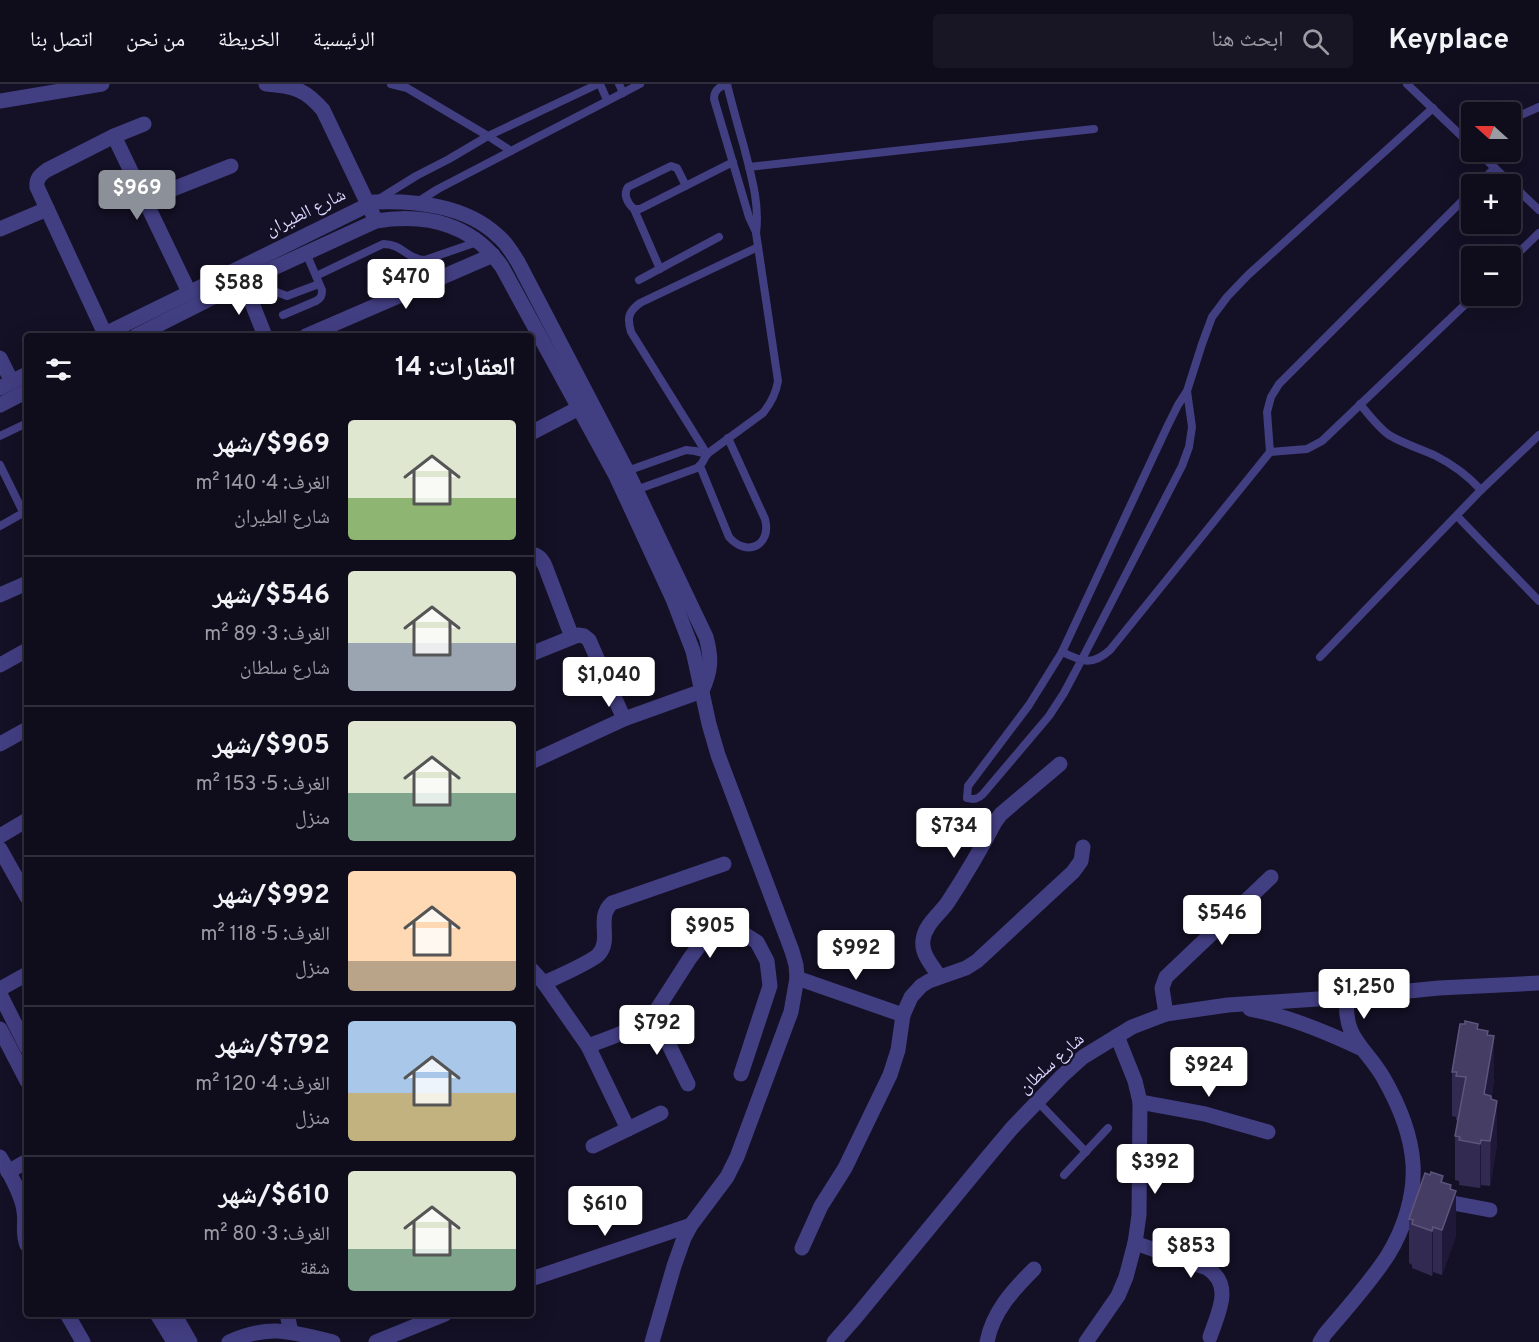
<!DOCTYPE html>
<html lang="ar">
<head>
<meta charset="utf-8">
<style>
  body { margin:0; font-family:Overpass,"Noto Naskh Arabic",sans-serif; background:#181525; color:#f1f3f6; direction:rtl; height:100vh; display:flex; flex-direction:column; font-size:22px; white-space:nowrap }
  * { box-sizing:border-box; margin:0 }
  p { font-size:20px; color:#9b9ba3 }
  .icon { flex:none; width:33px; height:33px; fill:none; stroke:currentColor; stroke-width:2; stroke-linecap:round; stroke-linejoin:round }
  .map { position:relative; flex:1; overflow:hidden; direction:ltr }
  .sheet { position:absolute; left:24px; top:249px; width:510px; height:984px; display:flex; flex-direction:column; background:#0f0c1c; border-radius:6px; box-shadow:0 6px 24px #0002,0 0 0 2px #2f2c3b; direction:rtl }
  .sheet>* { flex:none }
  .needle { width:39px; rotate:291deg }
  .controls { position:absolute; left:1461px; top:18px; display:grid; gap:12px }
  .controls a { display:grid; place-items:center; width:60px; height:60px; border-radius:6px; background:#0f0c1c; box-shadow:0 6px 24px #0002,0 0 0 2px #2f2c3b; font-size:30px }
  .price { position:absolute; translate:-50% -51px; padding:0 14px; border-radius:6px; background:#fff; color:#222; font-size:20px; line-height:39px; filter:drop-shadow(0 2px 3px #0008) }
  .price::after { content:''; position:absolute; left:50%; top:36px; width:18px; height:14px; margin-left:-9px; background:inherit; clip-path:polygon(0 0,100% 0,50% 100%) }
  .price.selected { background:#8c9099; color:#fff }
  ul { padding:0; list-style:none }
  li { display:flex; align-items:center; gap:18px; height:150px; padding:0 18px }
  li+li { border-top:2px solid #2f2c3b }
  li span { display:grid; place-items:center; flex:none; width:168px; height:120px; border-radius:6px; color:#555 }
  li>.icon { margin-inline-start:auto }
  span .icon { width:72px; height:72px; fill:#fffc; stroke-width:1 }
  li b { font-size:26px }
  h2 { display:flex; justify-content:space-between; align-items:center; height:72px; padding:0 18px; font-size:26px }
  header { display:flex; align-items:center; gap:36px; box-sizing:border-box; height:84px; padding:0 30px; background:#0f0c1c; border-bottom:2px solid #2f2c3b }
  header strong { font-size:28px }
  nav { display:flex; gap:33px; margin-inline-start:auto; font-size:21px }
  .search { width:420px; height:54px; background:#181525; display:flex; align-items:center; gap:15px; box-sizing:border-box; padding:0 21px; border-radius:6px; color:#9b9ba3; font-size:22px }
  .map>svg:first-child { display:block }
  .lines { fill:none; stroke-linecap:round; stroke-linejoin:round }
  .service { stroke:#423e82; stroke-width:8 }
  .minor { stroke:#423e82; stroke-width:15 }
  .tertiary { stroke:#423e82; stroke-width:15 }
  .wall { fill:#332a52 }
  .shaded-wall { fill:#1f1838 }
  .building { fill:#453d64; stroke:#5d557c; stroke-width:1.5 }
  .labels { text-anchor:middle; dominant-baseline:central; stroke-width:4.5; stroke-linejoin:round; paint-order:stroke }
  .street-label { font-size:18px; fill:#dcd7fd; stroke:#141025 }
</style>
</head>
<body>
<header>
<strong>Keyplace</strong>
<div class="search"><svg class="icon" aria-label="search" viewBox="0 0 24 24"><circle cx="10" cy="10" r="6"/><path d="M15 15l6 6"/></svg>ابحث هنا</div>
<nav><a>الرئيسية</a><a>الخريطة</a><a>من نحن</a><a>اتصل بنا</a></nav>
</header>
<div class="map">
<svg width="1539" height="1258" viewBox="0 0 1539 1258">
  <rect width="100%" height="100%" fill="#141025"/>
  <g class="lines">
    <!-- service -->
    <g class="service">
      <path d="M391,0L407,4L488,52L511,67"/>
      <path d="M600,0L607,16"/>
      <path d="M619,0L623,9"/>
      <path d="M727,0C719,3 714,6 714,15L749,133L756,148"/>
      <path d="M1407,0L1472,62"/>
      <path d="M1510,36L1539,23"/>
      <path d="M1478,68L1539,126"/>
      <path d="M749,83L1094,45"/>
      <path d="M1478,100L1495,84"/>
      <path d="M686,102L677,84L671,82L628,103C623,110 627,119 634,125H640L733,78"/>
      <path d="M379,115L416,92L449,75L488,52L598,0"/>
      <path d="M419,117L438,105L640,0"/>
      <path d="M634,125L660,185"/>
      <path d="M1510,177L1539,149"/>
      <path d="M316,192L383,160C403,160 406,175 425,176L477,158"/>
      <path d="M639,196L719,153"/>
      <path d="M250,214L271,206L287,212L319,200"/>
      <path d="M283,231L316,217C321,214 322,212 322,206L306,169"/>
      <path d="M1187,307L1192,343L1189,363L1182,382L1081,577L1064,609L1049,632L983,710C978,715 974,716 967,714L968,702L1029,621L1062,568L1168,341L1178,321L1187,307L1202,260L1212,233L1227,213L1248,191L1433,24"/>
      <path d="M1360,320C1369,331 1378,343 1389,351C1404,360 1421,365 1436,372C1454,381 1468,392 1481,406"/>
      <path d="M0,352L27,339"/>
      <path d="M1270,368L1307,365L1322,357L1474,212"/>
      <path d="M707,370L631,248C627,234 628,228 640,219L758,163"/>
      <path d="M0,381L27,436"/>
      <path d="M700,382L729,453C747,474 772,461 765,435L728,354"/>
      <path d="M627,387L686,366L695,367L707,370"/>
      <path d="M636,406L697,384L702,379L707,370L763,329C771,319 776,310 778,297L756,149C760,120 751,91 744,63C738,42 732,21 727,0"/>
      <path d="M1457,432L1539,517"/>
      <path d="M0,442L23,429"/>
      <path d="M1062,568C1083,578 1092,582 1110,566L1270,368L1267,328L1271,313L1279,300L1472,107"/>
      <path d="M1320,573L1481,406L1539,351"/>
      <path d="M1038,1018L1086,1068"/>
      <path d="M1064,1091L1108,1044"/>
    </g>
    <!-- minor -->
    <g class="minor">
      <path d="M266,0C293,2 305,5 323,26L376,137"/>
      <path d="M0,17L102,0"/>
      <path d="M114,52L189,208"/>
      <path d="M145,116L231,82"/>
      <path d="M0,145L47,125"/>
      <path d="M241,199L250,214L265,252"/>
      <path d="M105,250L37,103C36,95 40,91 47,86L114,52L144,40"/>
      <path d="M306,252L493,171"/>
      <path d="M0,274L12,298"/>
      <path d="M531,349L579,324"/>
      <path d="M531,470C538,471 542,475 545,482L572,553"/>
      <path d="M0,511L27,499"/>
      <path d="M531,570L578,551L584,552L589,556L624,635"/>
      <path d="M0,581L27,566"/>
      <path d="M0,660L27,645"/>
      <path d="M531,678L624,635L702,607"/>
      <path d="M0,752L27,736"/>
      <path d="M0,765L27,813"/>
      <path d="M531,885L544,899L588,962L628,1045"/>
      <path d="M939,892C932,881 921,870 923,856C925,840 940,830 948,818C965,792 981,765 995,738L1001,730L1060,680"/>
      <path d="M797,894L903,931"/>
      <path d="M544,899C557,893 589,879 598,871C613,856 595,834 612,819L724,780"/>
      <path d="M0,905L27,890"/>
      <path d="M0,910L27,964"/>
      <path d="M1250,925C1288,932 1324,947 1360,964"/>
      <path d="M654,930L688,1000"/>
      <path d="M1166,930L1162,904L1166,893L1271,793"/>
      <path d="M0,945L27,997"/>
      <path d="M588,962C611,953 636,946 654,930L690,874L699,862L713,852L726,847L741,848L757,858L767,877L770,902L741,990"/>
      <path d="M1140,1018L1205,1030L1268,1048"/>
      <path d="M593,1062L661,1029"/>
      <path d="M0,1073C9,1088 22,1110 24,1127C26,1139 22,1149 27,1161"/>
      <path d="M8,1088L27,1077"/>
      <path d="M1437,1116L1490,1126"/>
      <path d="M1135,1159L1207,1184C1234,1201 1218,1229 1210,1253"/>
      <path d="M802,1164L821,1122L845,1084L890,991L898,966L903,931L911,913L921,902L929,897L966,884L977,877L1073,788L1081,777L1083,763"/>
      <path d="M531,1195L691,1141"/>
      <path d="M67,1230L83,1258"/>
      <path d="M157,1230L174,1258"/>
      <path d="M174,1230L190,1258"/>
      <path d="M287,1230L291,1248"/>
      <path d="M229,1258C271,1239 291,1248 333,1258"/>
      <path d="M376,1258L445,1230"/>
      <path d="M834,1258L856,1233L986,1075L1012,1044L1062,992L1083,973L1132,943L1166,930L1228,921L1347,913L1439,904L1539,899"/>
      <path d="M987,1258C993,1227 1013,1206 1034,1185"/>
      <path d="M1086,1258L1118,1212L1126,1193L1135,1159L1139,1131L1140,1018L1135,997L1117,952"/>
      <path d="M1320,1258L1325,1250C1346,1225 1370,1199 1388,1171C1404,1145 1415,1111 1413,1080C1411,1050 1398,1019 1383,993C1364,961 1343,955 1347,913"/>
    </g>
    <!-- tertiary -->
    <g class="tertiary">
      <path d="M101,252L374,118C416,116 467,122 498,152C507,159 512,169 518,178L627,387L706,553C712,574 711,587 702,607"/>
      <path d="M136,252L241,199L376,137C426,129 472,140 502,183L616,392L673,515L693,567L709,640L718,671L792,867L796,881L797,894L791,928L737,1073L727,1093L691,1141L684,1154L674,1182L652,1258"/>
      <path d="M0,304L27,290"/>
      <path d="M0,321L27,307"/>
    </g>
  </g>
  <!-- wall -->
  <g class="wall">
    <path d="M1478,945L1488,951L1494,997L1491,1016L1497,1061L1490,1102L1481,1101L1480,1104L1459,1101V1097L1455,1096V1052L1458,1037L1456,1036V1033L1452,1032V988Z"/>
    <path d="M1443,1098L1451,1105L1456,1152L1442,1191L1433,1188L1432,1192L1412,1184V1181L1409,1179V1135Z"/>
  </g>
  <!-- shaded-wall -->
  <g class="shaded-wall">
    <path d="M1488,947V986L1494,952V997L1491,1015V1012V1051L1497,1017V1061L1490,1102L1491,1015L1484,1010Z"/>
    <path d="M1481,1056V1101L1480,1104V1060Z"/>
    <path d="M1451,1101V1121L1456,1107V1152L1442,1191V1146Z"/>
    <path d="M1433,1143V1188L1432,1192V1147Z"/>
  </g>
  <!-- building -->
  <g class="building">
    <path d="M1465,937L1478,940L1477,945L1488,947L1487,951L1494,952L1484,1010L1491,1012V1015L1497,1017L1490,1057L1481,1056L1480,1060L1459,1056L1460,1053L1455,1052L1466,993L1456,992L1457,988H1452L1460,940H1465Z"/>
    <path d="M1431,1088L1443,1092L1441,1098L1451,1101L1450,1105L1456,1107L1442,1146L1433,1143L1432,1147L1412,1140L1413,1136L1409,1135L1425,1089L1430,1091Z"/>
  </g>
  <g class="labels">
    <!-- street labels -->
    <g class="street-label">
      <text transform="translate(306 129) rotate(-26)">شارع الطيران</text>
      <text transform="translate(1052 980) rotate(-42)">شارع سلطان</text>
    </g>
  </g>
</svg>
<div class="controls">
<a><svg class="needle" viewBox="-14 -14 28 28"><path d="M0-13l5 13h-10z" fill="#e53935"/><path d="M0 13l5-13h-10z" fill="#9b9ba3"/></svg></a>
<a>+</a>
<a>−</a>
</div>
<b class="price selected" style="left:137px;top:137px">$969</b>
<b class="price" style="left:406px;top:226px">$470</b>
<b class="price" style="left:239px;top:232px">$588</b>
<b class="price" style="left:609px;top:624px">$1,040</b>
<b class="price" style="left:954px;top:775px">$734</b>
<b class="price" style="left:1222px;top:862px">$546</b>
<b class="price" style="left:710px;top:875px">$905</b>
<b class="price" style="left:856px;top:897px">$992</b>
<b class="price" style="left:1364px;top:936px">$1,250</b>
<b class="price" style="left:657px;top:972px">$792</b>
<b class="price" style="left:1209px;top:1014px">$924</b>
<b class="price" style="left:1155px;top:1111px">$392</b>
<b class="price" style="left:605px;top:1153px">$610</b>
<b class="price" style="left:1191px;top:1195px">$853</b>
<section class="sheet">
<h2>العقارات: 14<svg class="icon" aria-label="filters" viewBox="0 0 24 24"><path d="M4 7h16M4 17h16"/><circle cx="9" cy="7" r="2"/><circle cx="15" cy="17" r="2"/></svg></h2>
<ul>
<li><span style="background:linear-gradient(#dfe7d0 65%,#8fb573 0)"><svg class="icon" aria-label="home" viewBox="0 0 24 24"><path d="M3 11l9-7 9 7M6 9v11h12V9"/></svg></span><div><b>$969/شهر</b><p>الغرف: 4 · 140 m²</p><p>شارع الطيران</p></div></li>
<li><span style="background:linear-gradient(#dfe7d0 60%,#9aa5b1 0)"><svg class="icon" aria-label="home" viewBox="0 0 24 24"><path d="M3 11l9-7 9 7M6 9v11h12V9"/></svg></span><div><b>$546/شهر</b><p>الغرف: 3 · 89 m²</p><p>شارع سلطان</p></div></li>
<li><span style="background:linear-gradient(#dfe7d0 60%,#7fa58c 0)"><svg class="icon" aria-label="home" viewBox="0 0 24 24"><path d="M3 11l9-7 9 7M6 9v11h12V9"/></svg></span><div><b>$905/شهر</b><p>الغرف: 5 · 153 m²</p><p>منزل</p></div></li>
<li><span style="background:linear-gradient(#ffd9b3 75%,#b9a48a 0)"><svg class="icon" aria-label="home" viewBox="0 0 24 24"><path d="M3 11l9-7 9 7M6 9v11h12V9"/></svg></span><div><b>$992/شهر</b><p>الغرف: 5 · 118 m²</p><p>منزل</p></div></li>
<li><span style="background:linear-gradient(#a9c7e8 60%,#c2b280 0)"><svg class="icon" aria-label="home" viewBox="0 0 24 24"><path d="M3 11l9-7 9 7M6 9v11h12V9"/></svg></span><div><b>$792/شهر</b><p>الغرف: 4 · 120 m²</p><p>منزل</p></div></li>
<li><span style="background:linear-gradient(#dfe7d0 65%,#7fa58c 0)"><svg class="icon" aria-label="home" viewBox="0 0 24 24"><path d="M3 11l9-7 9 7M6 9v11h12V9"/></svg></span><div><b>$610/شهر</b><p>الغرف: 3 · 80 m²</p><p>شقة</p></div></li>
</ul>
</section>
</div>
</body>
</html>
